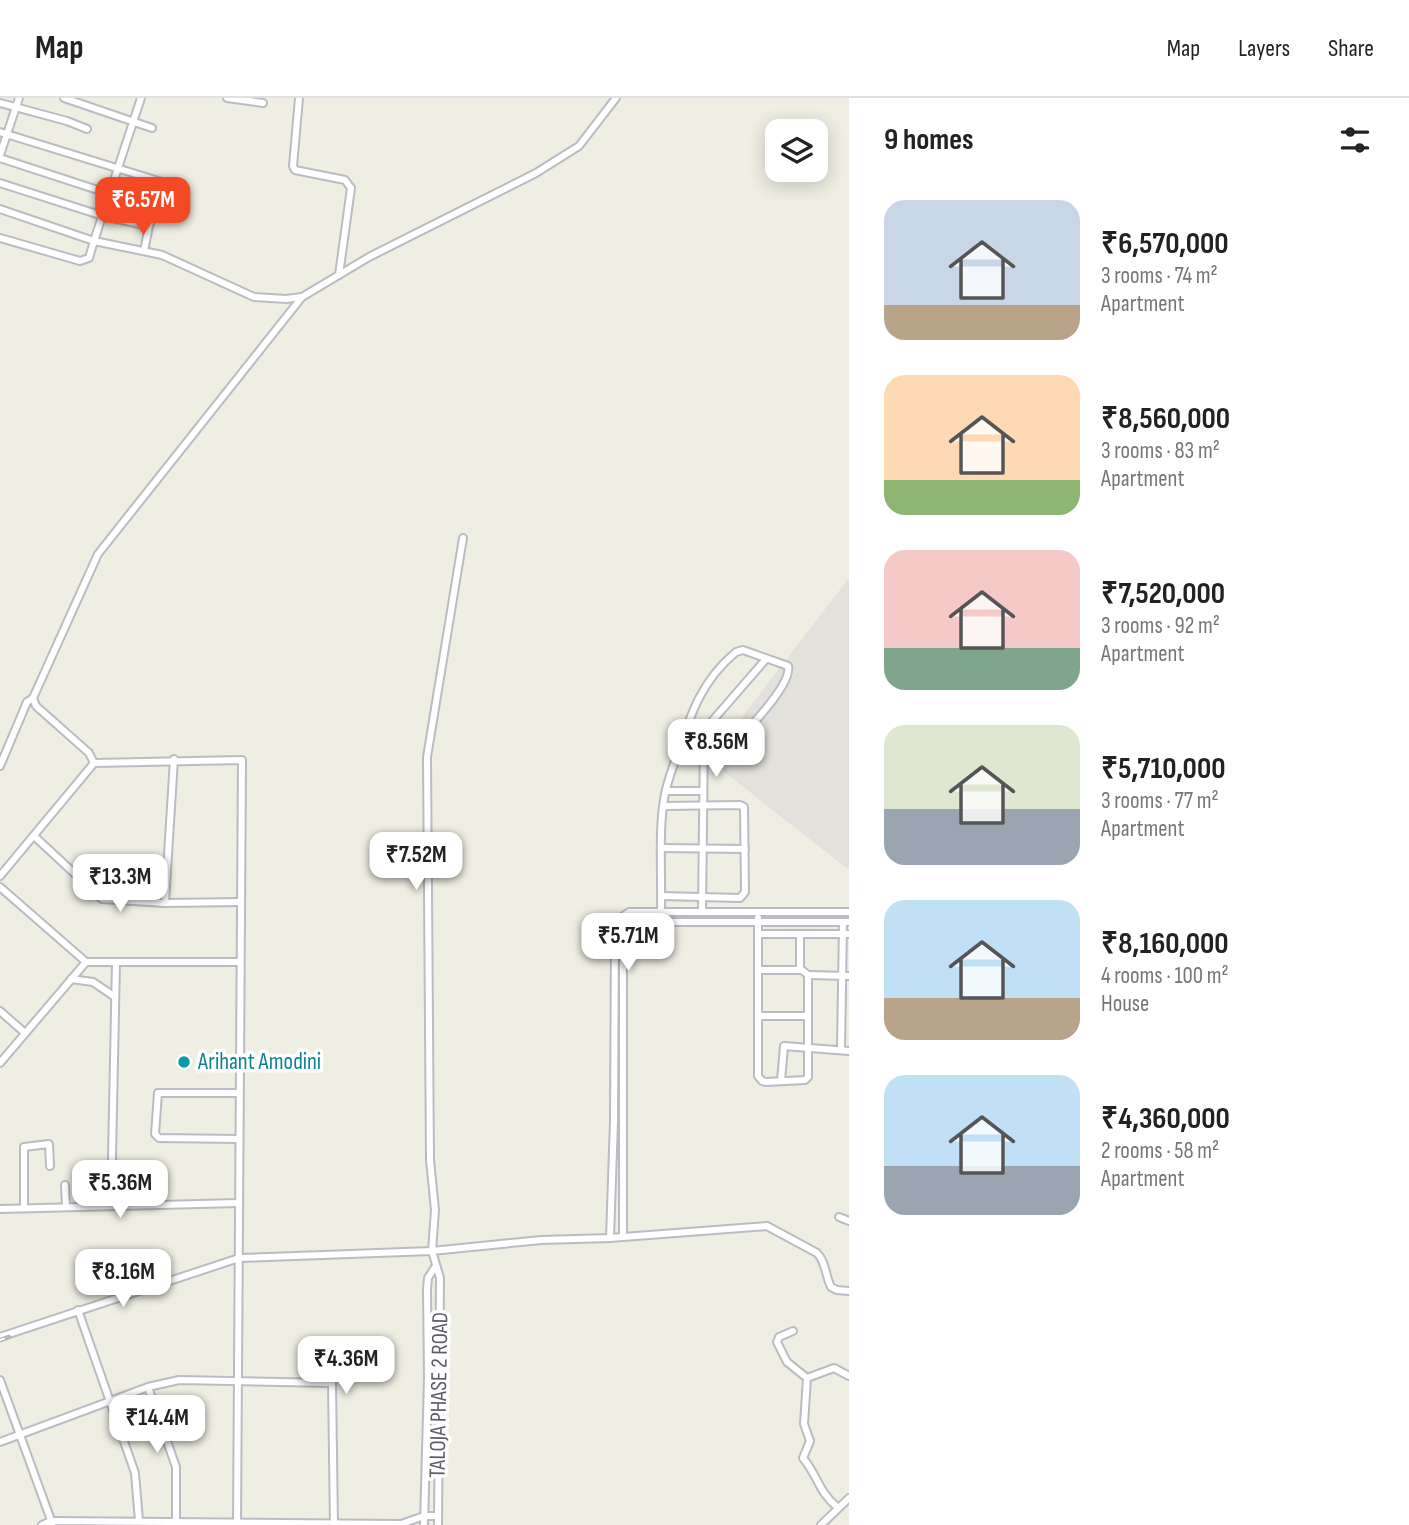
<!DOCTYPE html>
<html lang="en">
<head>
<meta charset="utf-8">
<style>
  body { margin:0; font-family:"Sofia Sans Condensed",sans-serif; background:#f2f2f2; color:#222; height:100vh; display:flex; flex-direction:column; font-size:26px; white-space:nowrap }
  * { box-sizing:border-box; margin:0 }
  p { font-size:23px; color:#767676 }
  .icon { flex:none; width:38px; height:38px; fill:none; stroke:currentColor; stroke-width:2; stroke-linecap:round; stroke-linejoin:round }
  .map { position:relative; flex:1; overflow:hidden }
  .drawer { display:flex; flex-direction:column; background:#fff; width:560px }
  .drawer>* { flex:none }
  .controls { position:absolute; left:765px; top:21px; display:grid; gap:14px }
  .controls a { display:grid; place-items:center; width:63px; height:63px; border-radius:14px; background:#fff; box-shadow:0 4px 18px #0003; font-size:35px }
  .price { position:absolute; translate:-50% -60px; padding:0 16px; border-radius:14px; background:#fff; color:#222; font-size:23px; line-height:46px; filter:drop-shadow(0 2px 4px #0008) }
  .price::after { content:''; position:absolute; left:50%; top:42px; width:21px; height:16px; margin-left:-10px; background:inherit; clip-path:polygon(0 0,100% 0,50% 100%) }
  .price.current { background:#f54923; color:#fff }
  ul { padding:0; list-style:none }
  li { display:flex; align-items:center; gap:21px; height:175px; padding:0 35px }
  li span { display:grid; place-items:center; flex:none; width:196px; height:140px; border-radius:21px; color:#555 }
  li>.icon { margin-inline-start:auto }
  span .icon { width:84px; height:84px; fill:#fffc; stroke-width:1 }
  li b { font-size:30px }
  h2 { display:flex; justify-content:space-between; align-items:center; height:84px; padding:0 35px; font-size:30px }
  header { display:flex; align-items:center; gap:42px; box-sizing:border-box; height:98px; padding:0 35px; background:#fff; border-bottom:2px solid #e0e0e0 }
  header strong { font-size:33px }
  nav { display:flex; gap:38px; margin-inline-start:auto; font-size:24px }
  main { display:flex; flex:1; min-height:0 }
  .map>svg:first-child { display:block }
  .industrial { fill:#e2e1db }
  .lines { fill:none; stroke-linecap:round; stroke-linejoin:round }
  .minor-casing { stroke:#bbbcc3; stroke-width:10 }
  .minor { stroke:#fff; stroke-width:6 }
  .rail-casing { stroke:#b7b7b8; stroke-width:4.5 }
  .rail { stroke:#fff; stroke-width:2; stroke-dasharray:5; stroke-linecap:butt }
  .culture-dot { fill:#0f9aa8; stroke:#fff; stroke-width:2.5 }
  .labels { text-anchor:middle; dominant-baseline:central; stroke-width:7; stroke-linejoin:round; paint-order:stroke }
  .culture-label { font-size:23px; fill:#0d838f; stroke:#fff; text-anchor:start }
  .street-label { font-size:23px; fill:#5b5e65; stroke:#fff }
</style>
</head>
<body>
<header>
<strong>Map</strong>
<nav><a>Map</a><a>Layers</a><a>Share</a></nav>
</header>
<main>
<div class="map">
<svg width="849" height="1427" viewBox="0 0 849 1427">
  <rect width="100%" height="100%" fill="#efeee3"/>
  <!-- industrial -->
  <path class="industrial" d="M849,480V772L709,662Z"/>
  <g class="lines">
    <!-- minor casing -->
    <g class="minor-casing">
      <g id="minor">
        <path d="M64,0L152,30"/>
        <path d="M141,0L94,143L162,157L254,199L286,201L302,199"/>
        <path d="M227,0L263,5"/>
        <path d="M299,0L293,68L295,72L345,82L351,90L339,177"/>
        <path d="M0,5L67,23L87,31"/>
        <path d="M0,34L162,84L157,108L149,128L144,153"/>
        <path d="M0,57L19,0"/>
        <path d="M0,60L110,96L157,108"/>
        <path d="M0,85L103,118L149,128"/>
        <path d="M0,111L94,143L89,160L80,163L0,140"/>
        <path d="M463,440L427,659L430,1062L435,1112L432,1153L541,1142L610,1140L767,1128L817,1155C826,1164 825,1177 831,1189L837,1192L849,1193"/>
        <path d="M94,665L89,655L36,608L33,600L98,456L302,199L369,159L536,75L579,48L616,0"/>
        <path d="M94,665L242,662L237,1427"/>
        <path d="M0,668L27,604L33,600"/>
        <path d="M666,693H703"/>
        <path d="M34,738L102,801L165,805L241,804"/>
        <path d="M662,750L745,751"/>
        <path d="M0,778L94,665"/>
        <path d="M0,789L86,864"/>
        <path d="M661,798L740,800L745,794L744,709L740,707L664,708"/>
        <path d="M165,805L174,661"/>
        <path d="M661,814C662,779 658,729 665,696C668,682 673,668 678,655C691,615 702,582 736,554L743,552L788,568C793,587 741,639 726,653L717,656L678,654"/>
        <path d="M702,814L704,637L707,629L766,561"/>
        <path d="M758,820V978L762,983L766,984L805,982L808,979V877L802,872H758"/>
        <path d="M758,836H849"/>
        <path d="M800,836V872"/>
        <path d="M808,877L849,878"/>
        <path d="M71,881L93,884L115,899"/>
        <path d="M0,913L25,935"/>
        <path d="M758,918H808"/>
        <path d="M841,952L843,824"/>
        <path d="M0,965L86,864H240"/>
        <path d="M781,983L784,948L849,953"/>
        <path d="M239,1041L159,1040L155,1036L158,995H239"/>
        <path d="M65,1087L66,1109"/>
        <path d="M111,1108L116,864"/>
        <path d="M24,1110V1049L49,1046L50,1068"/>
        <path d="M0,1111L239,1105"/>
        <path d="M839,1119L849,1123"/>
        <path d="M623,1139V838L625,826L636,824H849"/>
        <path d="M610,1140L614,1023L615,832L619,821L629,814H849"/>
        <path d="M78,1212L135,1375L139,1423"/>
        <path d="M793,1233L779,1239L777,1244L787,1264L807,1280"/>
        <path d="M0,1239L239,1160L432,1153L440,1180L438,1427"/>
        <path d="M0,1282L52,1425"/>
        <path d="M148,1289L176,1369V1423"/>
        <path d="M0,1344L148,1289L179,1282L332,1285L334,1427"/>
        <path d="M837,1409C818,1393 818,1378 803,1360L810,1343L804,1326L807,1280L834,1270L849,1278"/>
        <path d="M42,1427L51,1423L401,1426L424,1418H438"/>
        <path d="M424,1427L428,1280L427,1191L428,1180L435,1169"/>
        <path d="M821,1427L849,1400"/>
      </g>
    </g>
    <!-- minor -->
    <use href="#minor" class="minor"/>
    <!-- rail casing -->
    <g class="rail-casing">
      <path id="rail" d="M0,1242L9,1239"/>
    </g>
    <!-- rail -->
    <use href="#rail" class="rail"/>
  </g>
  <!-- markers -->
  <circle class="culture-dot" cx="184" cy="964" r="7"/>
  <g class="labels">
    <!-- culture labels -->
    <g class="culture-label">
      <text x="198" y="964">Arihant Amodini</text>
    </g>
    <!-- street labels -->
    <g class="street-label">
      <text transform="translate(439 1297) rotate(-89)">TALOJA PHASE 2 ROAD</text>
    </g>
  </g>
</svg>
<div class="controls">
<a><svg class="icon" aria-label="layers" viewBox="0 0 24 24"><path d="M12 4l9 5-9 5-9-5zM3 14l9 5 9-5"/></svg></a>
</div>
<b class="price current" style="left:143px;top:139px">₹6.57M</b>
<b class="price" style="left:716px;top:681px">₹8.56M</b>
<b class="price" style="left:416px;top:794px">₹7.52M</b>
<b class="price" style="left:120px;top:816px">₹13.3M</b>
<b class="price" style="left:628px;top:875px">₹5.71M</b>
<b class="price" style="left:120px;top:1122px">₹5.36M</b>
<b class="price" style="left:123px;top:1211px">₹8.16M</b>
<b class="price" style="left:346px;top:1298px">₹4.36M</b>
<b class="price" style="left:157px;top:1357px">₹14.4M</b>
</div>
<section class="drawer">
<h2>9 homes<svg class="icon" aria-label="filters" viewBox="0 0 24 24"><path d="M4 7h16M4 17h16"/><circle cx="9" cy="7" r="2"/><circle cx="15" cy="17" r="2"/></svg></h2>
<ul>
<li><span style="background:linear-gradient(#c9d6e8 75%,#b9a48a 0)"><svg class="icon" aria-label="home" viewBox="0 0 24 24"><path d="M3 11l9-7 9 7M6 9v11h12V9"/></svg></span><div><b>₹6,570,000</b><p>3 rooms · 74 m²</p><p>Apartment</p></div></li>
<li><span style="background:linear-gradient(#ffd9b3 75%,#8fb573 0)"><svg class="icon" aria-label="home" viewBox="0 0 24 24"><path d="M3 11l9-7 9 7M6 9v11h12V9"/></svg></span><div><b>₹8,560,000</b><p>3 rooms · 83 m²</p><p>Apartment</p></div></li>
<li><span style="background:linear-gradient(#f6c9c9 70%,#7fa58c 0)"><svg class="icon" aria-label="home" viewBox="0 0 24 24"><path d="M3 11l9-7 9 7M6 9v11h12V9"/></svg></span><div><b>₹7,520,000</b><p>3 rooms · 92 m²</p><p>Apartment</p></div></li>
<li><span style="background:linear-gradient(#dfe7d0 60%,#9aa5b1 0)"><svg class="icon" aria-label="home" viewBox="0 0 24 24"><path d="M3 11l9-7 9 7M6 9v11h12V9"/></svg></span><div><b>₹5,710,000</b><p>3 rooms · 77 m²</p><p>Apartment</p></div></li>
<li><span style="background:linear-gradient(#bfe0f5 70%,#b9a48a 0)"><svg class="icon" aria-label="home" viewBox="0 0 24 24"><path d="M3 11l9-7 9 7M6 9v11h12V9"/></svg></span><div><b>₹8,160,000</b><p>4 rooms · 100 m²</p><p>House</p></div></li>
<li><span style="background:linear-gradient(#bfe0f5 65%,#9aa5b1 0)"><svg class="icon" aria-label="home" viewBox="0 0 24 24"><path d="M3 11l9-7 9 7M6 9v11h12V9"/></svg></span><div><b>₹4,360,000</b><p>2 rooms · 58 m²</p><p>Apartment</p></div></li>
</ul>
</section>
</main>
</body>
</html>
